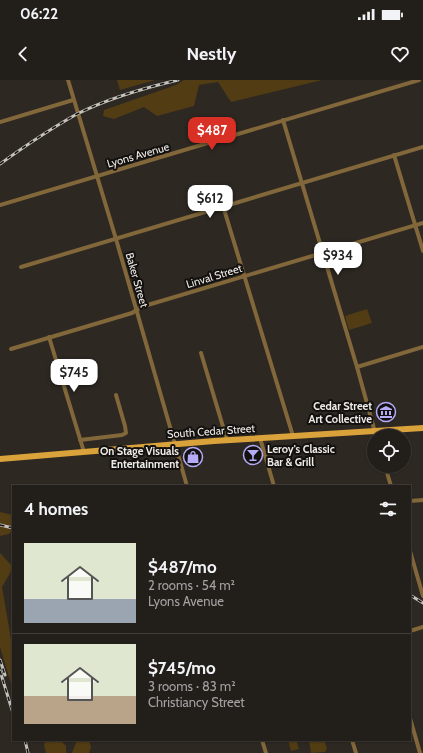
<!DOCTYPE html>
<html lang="en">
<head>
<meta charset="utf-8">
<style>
  body { margin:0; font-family:Cabin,sans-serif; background:#2e2b27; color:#f1f3f6; height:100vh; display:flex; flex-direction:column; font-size:15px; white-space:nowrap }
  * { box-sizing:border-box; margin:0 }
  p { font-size:13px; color:#a2a2a2 }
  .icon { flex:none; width:22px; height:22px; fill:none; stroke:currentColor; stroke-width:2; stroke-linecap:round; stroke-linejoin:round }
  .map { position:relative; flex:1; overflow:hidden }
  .sheet { position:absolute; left:12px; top:405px; width:399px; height:256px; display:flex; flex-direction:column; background:#221e1a; border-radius:0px; box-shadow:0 1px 3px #0004,0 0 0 1px #3f3c39 }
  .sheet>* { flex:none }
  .controls { position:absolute; left:367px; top:349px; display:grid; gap:8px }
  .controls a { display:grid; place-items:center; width:44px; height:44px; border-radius:50%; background:#221e1a; box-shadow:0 1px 3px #0004,0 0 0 1px #3f3c39; font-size:20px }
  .price { position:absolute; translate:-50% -34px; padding:0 9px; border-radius:8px; background:#fff; color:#222; font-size:13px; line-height:26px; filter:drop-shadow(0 1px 2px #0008) }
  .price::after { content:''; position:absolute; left:50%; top:24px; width:12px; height:9px; margin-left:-6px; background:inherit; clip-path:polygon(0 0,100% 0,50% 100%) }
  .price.selected { background:#d93025; color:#fff }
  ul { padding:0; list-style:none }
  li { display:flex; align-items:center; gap:12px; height:100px; padding:0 12px }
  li+li { border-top:1px solid #3f3c39 }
  li span { display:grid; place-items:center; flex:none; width:112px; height:80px; border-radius:0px; color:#555 }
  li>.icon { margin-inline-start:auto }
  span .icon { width:48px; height:48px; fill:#fffc; stroke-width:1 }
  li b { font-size:17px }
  h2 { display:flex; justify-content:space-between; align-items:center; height:48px; padding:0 12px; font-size:17px }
  .status { display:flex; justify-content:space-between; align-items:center; height:28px; padding:0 20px; background:#221e1a; direction:ltr }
  .status svg { height:11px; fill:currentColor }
  header { display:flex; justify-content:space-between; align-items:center; height:52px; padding:0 12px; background:#221e1a; font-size:18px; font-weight:800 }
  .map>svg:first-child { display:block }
  .green { fill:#523c14 }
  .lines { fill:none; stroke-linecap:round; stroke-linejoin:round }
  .street { stroke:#81673a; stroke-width:4 }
  .primary { stroke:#daa23b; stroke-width:6 }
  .rail-casing { stroke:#c5c2bd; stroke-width:3 }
  .rail { stroke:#13110f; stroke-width:1.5; stroke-dasharray:4.5; stroke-linecap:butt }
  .labels { text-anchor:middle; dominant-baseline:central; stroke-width:4; stroke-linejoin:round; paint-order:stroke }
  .street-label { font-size:11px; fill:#eeebe7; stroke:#13110f }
  .poi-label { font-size:11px; font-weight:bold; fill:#eeebe7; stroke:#13110f; text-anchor:end }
</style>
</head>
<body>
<div class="status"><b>06:22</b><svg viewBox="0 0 49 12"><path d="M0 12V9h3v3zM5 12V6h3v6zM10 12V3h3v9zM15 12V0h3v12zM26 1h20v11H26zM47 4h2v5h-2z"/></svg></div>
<header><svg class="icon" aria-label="back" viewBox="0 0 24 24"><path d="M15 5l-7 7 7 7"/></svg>Nestly<svg class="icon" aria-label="heart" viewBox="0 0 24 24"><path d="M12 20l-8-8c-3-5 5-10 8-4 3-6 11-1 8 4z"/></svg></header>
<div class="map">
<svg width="423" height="673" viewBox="0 0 423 673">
  <rect width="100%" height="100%" fill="#2d2822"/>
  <!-- green -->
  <g class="green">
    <path d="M117,0H155L120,10Z"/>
    <path d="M184,0H322L231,22L218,2L199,5L194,26L157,36L144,27L114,39L103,36L104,30L176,5Z"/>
    <path d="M367,229L372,243L349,250L345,236Z"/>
    <path d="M0,432L13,435V450L9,454L0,456Z"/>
    <path d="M0,473L12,486L10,493L2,507L11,559L13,564V610L0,567Z"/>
    <path d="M46,660H60L66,666V673H46L44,665Z"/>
    <path d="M77,660H89L91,667L89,673H72Z"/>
    <path d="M288,660H296L299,669L291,671Z"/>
    <path d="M309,660H324L327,668L325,672L311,673Z"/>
  </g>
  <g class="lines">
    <!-- street -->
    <g class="street">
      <path d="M68,0L116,159L187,406"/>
      <path d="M283,40L357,287L376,356"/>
      <path d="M0,42L73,20"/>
      <path d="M394,75L423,171"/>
      <path d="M0,125L419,0"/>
      <path d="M223,126L293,356"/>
      <path d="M21,187L423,67"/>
      <path d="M49,257L84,372"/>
      <path d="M11,269L132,233L141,227L423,143"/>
      <path d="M201,273L227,360"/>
      <path d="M357,287L423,267"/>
      <path d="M260,358L274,406"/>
      <path d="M80,360L122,355L126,353L125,346L116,315"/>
      <path d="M385,386L391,406"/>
      <path d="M410,421L423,420"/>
      <path d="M410,471L423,516"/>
      <path d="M410,551L423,547"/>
      <path d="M410,638L420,673"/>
      <path d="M262,660L266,673"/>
      <path d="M352,660L356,673"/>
    </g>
    <!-- primary -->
    <path class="primary" d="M0,379L214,361L423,348"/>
    <!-- rail casing -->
    <g class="rail-casing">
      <g id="rail">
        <path d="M0,84C25,66 50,49 77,34C109,18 144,8 178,0"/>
        <path d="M0,445L13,448"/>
        <path d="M410,515L423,523"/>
        <path d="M0,580L5,595"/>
        <path d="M0,591L13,633"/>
        <path d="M25,660L28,673"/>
      </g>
    </g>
    <!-- rail -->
    <use href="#rail" class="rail"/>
  </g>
  <!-- icons -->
  <defs>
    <g id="museum-ring" transform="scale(1)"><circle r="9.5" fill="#13110f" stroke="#b5acf8" stroke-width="1.5"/><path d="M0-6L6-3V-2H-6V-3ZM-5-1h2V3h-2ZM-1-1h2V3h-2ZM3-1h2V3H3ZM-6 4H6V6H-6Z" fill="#b5acf8"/></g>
    <g id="bar-ring" transform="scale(1)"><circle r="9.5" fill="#13110f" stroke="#b5acf8" stroke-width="1.5"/><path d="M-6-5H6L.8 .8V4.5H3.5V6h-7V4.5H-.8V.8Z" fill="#b5acf8"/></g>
    <g id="shop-ring" transform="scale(1)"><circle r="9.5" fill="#13110f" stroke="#b5acf8" stroke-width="1.5"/><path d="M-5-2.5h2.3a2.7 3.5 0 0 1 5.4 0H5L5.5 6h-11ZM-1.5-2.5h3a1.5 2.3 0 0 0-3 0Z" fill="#b5acf8"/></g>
  </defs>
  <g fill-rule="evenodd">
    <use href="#museum-ring" x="386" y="332"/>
    <use href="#bar-ring" x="253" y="375"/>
    <use href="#shop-ring" x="193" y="377"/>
  </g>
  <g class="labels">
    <!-- street labels -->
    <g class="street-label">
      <text transform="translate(138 75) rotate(-16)">Lyons Avenue</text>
      <text transform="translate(214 196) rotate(-17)">Linval Street</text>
      <text transform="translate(137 200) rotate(74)">Baker Street</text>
      <text transform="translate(211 351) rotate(-4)">South Cedar Street</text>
    </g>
    <!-- poi labels -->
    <g class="poi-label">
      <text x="372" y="326">Cedar Street<tspan x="372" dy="13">Art Collective</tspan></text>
      <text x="267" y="369" text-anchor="start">Leroy's Classic<tspan x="267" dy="13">Bar &amp; Grill</tspan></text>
      <text x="179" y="371">On Stage Visuals<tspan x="179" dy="13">Entertainment</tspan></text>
    </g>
  </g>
</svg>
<div class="controls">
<a><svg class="icon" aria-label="locate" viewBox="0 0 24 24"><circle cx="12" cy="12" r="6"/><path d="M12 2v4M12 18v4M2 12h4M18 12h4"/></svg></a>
</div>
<b class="price selected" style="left:212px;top:71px">$487</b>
<b class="price" style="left:210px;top:139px">$612</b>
<b class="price" style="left:338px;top:196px">$934</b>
<b class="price" style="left:74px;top:313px">$745</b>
<section class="sheet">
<h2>4 homes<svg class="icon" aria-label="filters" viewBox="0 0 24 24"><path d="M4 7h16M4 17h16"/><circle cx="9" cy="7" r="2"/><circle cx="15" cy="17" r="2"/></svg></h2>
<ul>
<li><span style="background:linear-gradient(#dfe7d0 70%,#9aa5b1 0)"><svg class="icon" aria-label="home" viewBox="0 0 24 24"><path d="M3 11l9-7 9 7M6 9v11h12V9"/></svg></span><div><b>$487/mo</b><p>2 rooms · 54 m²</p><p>Lyons Avenue</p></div></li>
<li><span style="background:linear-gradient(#dfe7d0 65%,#b9a48a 0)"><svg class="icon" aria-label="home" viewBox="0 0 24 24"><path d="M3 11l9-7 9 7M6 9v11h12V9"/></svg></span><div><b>$745/mo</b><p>3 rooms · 83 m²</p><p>Christiancy Street</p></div></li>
</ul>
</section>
</div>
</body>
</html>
